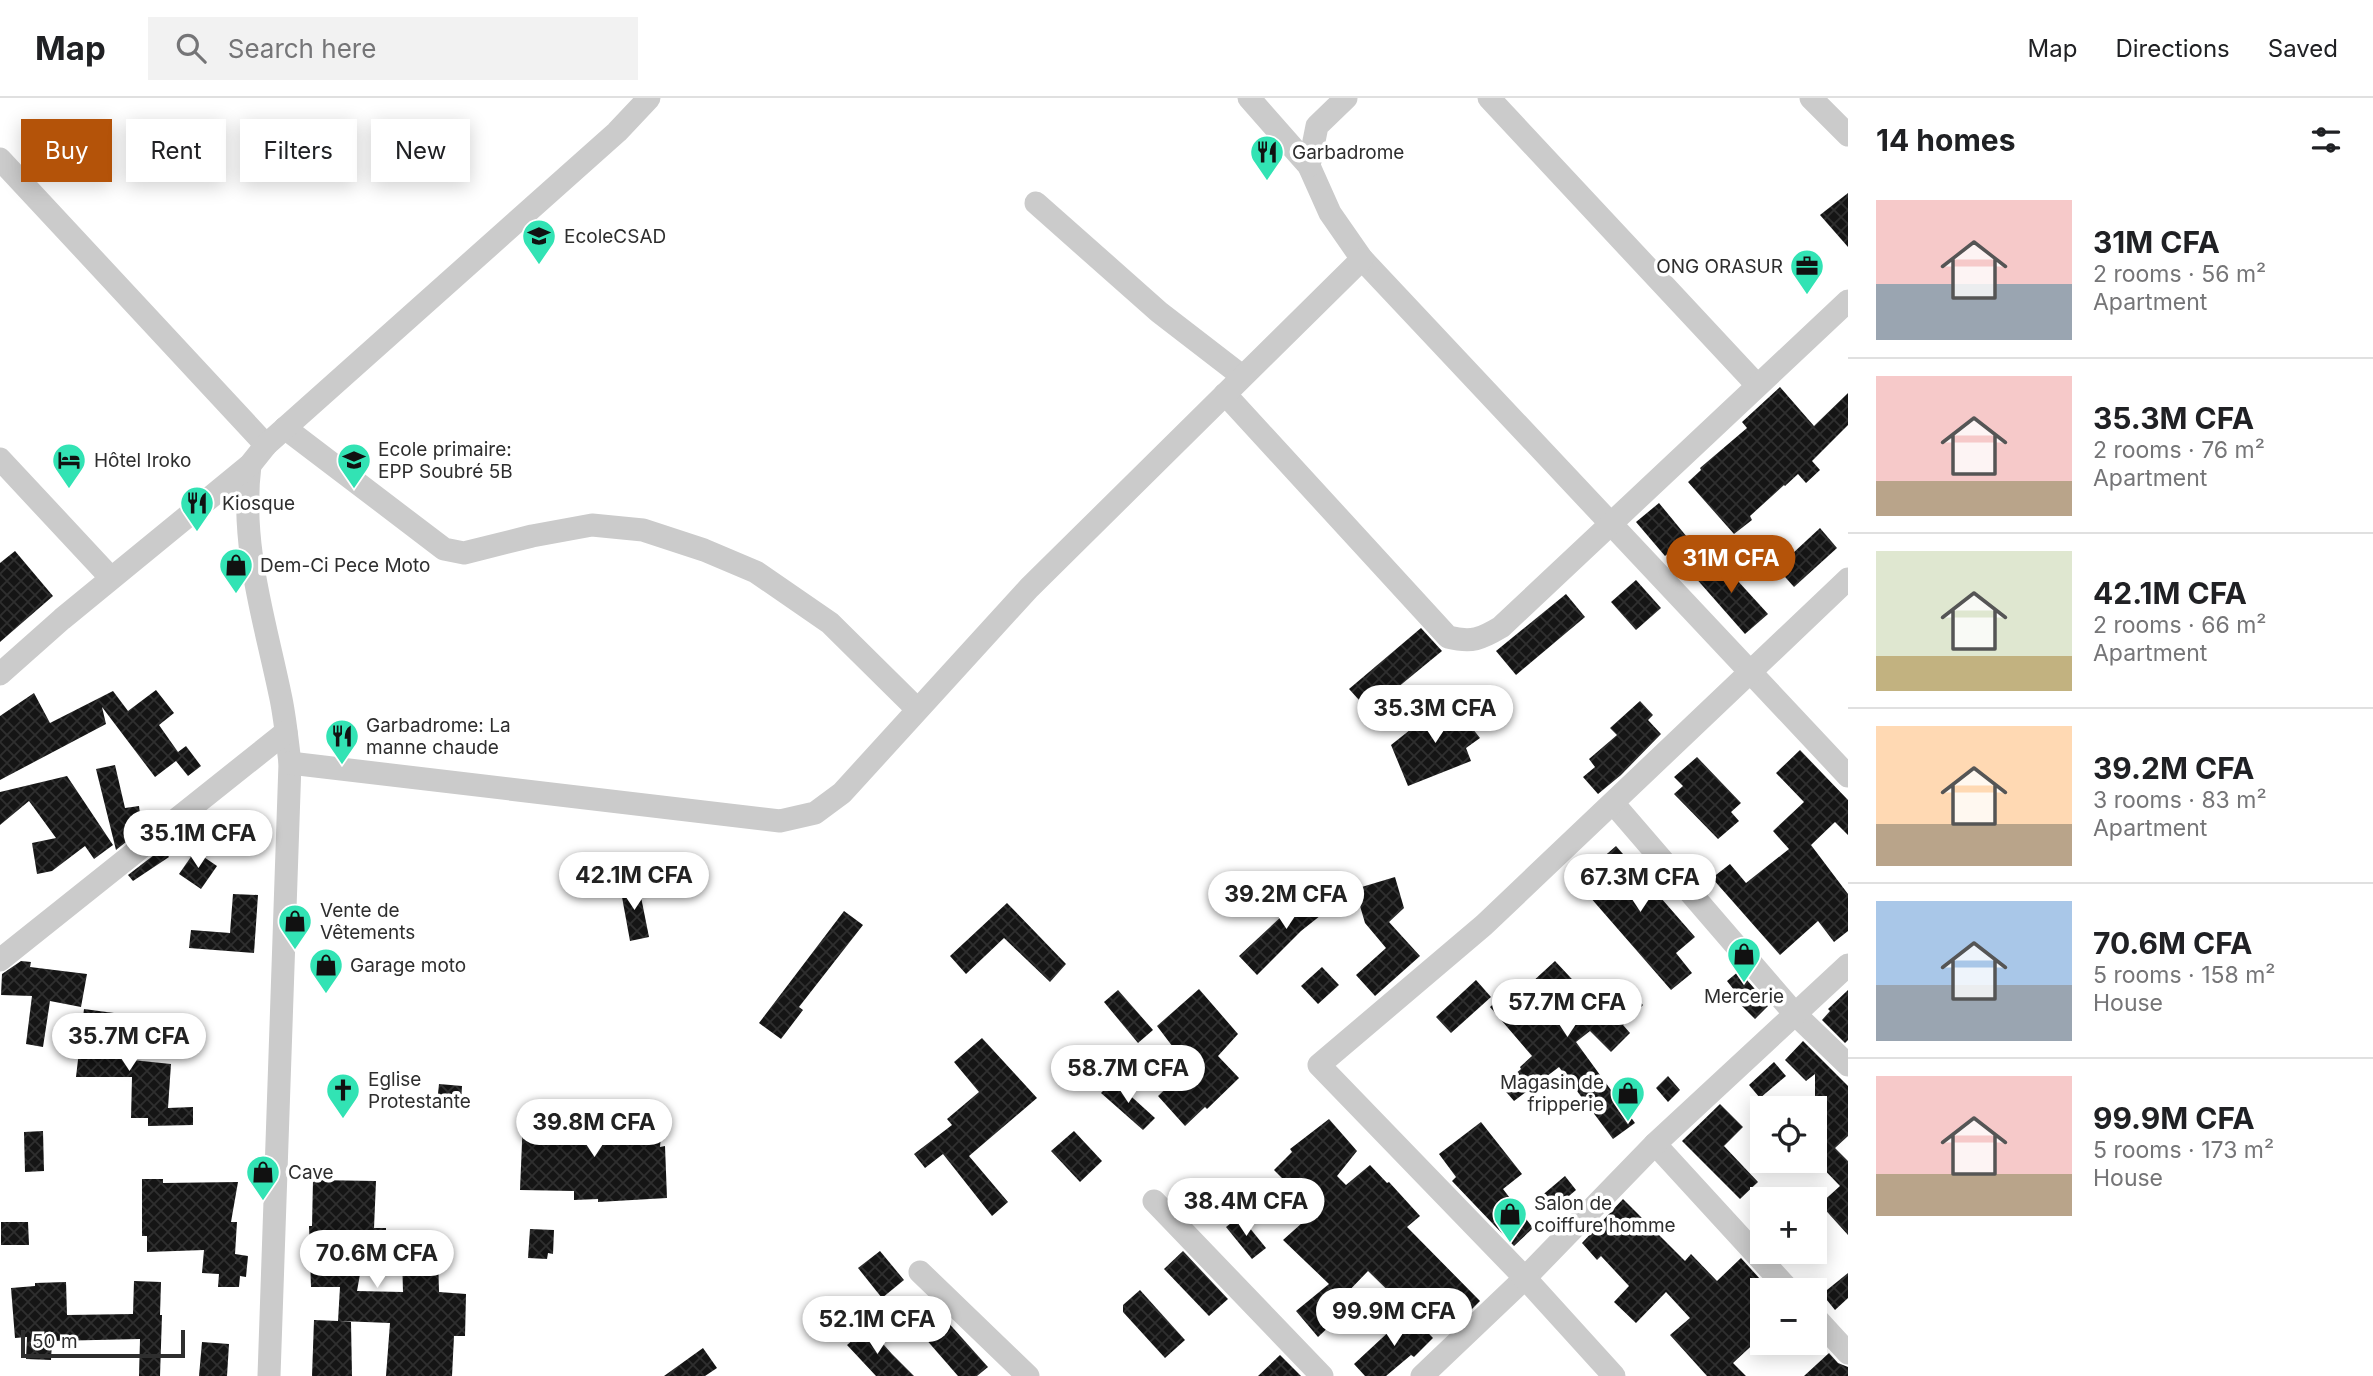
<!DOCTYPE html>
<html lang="en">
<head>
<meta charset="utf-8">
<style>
  body { margin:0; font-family:Inter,sans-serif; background:#f2f2f2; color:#202124; height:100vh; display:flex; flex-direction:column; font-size:26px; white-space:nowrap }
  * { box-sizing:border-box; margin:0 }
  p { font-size:23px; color:#757577 }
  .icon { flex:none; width:38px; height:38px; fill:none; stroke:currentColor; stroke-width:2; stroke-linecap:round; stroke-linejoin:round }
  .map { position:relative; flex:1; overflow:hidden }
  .details { display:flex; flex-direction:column; background:#fff; width:525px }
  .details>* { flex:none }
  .guide { position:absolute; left:21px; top:21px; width:665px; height:63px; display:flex; gap:14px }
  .tools { position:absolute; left:1750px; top:998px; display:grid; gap:14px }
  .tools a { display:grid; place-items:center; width:77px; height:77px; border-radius:0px; background:#fff; box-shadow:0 4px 18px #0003; font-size:35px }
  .scale { position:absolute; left:21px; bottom:18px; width:164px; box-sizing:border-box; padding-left:7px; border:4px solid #2e2e2e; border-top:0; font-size:19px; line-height:24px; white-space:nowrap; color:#2e2e2e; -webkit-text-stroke:5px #fff; paint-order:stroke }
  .price { position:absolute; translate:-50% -60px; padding:0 16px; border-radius:24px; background:#fff; color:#222; font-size:23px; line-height:46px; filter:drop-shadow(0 2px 4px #0008) }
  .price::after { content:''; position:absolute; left:50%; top:42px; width:21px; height:16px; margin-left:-10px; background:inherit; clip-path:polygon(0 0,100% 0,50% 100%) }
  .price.selected { background:#b45309; color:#fff }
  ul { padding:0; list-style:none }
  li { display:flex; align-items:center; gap:21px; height:175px; padding:0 28px }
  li+li { border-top:2px solid #e0e0e0 }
  li span { display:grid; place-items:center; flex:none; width:196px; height:140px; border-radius:0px; color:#555 }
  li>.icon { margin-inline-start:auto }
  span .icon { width:84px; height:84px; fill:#fffc; stroke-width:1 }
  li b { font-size:30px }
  h2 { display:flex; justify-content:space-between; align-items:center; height:84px; padding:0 28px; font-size:30px }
  .tag { padding:0 24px; border-radius:0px; background:#fff; box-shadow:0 4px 18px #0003; font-size:24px; line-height:63px }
  .tag.selected { background:#b45309; color:#fff }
  header { display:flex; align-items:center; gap:42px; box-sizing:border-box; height:98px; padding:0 35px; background:#fff; border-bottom:2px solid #e0e0e0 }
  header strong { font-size:33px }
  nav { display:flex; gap:38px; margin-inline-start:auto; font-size:24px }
  .search { width:490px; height:63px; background:#f2f2f2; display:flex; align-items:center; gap:18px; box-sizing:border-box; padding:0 24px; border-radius:0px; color:#757577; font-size:26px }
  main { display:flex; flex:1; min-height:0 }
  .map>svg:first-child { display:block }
  .building { fill:url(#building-cross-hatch) }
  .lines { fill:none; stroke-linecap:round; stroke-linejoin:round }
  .minor { stroke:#cbcbcb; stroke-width:23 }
  .labels { text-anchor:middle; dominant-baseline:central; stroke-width:7; stroke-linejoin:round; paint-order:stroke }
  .poi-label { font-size:19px; fill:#2e2e2e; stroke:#fff; text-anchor:start }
</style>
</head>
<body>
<header>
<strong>Map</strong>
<div class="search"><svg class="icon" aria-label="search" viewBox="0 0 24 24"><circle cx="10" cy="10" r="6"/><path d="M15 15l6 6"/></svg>Search here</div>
<nav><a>Map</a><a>Directions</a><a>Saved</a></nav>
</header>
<main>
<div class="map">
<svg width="1848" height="1278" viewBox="0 0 1848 1278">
  <defs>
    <pattern id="building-cross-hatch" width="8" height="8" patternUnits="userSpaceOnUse" patternTransform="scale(1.75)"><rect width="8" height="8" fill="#151515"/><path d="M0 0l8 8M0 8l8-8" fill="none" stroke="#2f2f2f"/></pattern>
  </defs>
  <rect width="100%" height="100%" fill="#fff"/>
  <!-- building -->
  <g class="building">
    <path d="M1848,95V149L1820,117Z"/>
    <path d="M1780,289L1814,328L1848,295V327L1812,363L1820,372L1806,385L1798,376L1785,388L1784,387L1750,418L1752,422L1734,436L1688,384L1701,372L1700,370L1747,330L1742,324Z"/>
    <path d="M1659,405L1687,439L1665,458L1636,424Z"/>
    <path d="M1820,430L1837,450L1794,489L1777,470Z"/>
    <path d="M15,453L53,498L0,544V465Z"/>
    <path d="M1716,459L1768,516L1745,536L1694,478Z"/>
    <path d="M1636,482L1661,510L1636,532L1611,504Z"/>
    <path d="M1566,496L1585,519L1516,577L1496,553Z"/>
    <path d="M1421,530L1442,553L1369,613L1349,591Z"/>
    <path d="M156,592L174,615L159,627L178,654L186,648L201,668L188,678L176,663L155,679L102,609L106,626L0,682V618L34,595L50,625L113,593L128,613Z"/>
    <path d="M1449,601L1480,640L1466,650L1471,663L1408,688L1391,647Z"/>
    <path d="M1640,603L1653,617L1648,622L1661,636L1621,677L1598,696L1583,679L1595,669L1589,661L1617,637L1610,630Z"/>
    <path d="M1800,652L1848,702V737L1835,724L1811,747L1848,796V833L1834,844L1818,823L1780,857L1712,780L1730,766L1746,785L1789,751L1773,733L1804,704L1776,675Z"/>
    <path d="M1697,659L1741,705L1731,714L1739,723L1718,741L1674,696L1683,688L1674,679Z"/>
    <path d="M115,667L125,710L139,708L142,731L116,752L96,671Z"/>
    <path d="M67,678L113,747L94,761L85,748L52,773L37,776L32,745L56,740L29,703L0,727V694Z"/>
    <path d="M1616,748L1645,781L1653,773L1670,792L1661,800L1695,839L1676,855L1692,875L1671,892L1576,783Z"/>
    <path d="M163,750L169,759L133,783L128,777Z"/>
    <path d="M195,753L217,768L201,791L179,776Z"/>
    <path d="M1395,779L1404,810L1389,824L1420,858L1375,898L1356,877L1386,850L1365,825L1355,791Z"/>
    <path d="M638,784L649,839L630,843L620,788Z"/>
    <path d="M1321,789L1335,806L1301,833L1257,877L1239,858L1285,815L1287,817Z"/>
    <path d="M233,796L258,797L254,855L189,850L191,832L230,835Z"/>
    <path d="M1007,805L1066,866L1050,884L1004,840L966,876L950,858Z"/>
    <path d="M844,813L863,827L799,909L803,912L781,941L759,925Z"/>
    <path d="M21,863L31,864L30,869L87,876L81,909L50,903L43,949L26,946L32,898L1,897L2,876Z"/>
    <path d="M1555,863L1598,909L1622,886L1643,907L1623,927L1630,935L1611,954L1590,933L1576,944L1635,1025L1613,1041L1559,969L1514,1003L1501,988L1521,971L1520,969L1532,958L1490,909L1509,892L1516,899Z"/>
    <path d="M1322,869L1339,887L1318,906L1301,888Z"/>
    <path d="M1739,873L1769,907L1755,921L1741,907L1744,905L1727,883Z"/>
    <path d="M1476,882L1491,899L1451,935L1436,919Z"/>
    <path d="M1199,891L1238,936L1218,958L1239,980L1207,1011L1205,1009L1185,1028L1158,998L1188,969L1157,928Z"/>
    <path d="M1118,892L1153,932L1138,945L1104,904Z"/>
    <path d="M1848,892V942L1845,945L1822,922L1830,913L1828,911Z"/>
    <path d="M84,911L114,915L109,956H123V961L171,966L168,1010L193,1009V1027L148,1028V1020H131L132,979H76Z"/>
    <path d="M982,940L1037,1000L969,1058L1008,1104L992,1118L943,1056L925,1070L914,1056L952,1027L947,1021L979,994L954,964Z"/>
    <path d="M1803,943L1848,988V1038L1835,1050L1848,1063V1137L1820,1106L1840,1088L1815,1062V976L1806,983L1785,962Z"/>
    <path d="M1774,964L1786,978L1760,1000L1749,987Z"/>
    <path d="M1668,978L1680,992L1668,1004L1656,990Z"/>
    <path d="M1113,982L1155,1020L1143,1032L1101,995Z"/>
    <path d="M439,986L462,988L461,1006L437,1005Z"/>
    <path d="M1720,1006L1743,1029L1724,1048L1758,1084L1740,1101L1682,1043Z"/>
    <path d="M523,1021L662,1025L660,1049L665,1048L667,1100L598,1104V1101L574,1102V1093L520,1092Z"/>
    <path d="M1329,1021L1357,1053L1337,1078L1346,1087L1370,1067L1387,1085L1389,1084L1420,1118L1407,1129L1480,1203L1472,1211L1451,1195L1420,1224L1368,1173L1342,1200L1350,1209L1318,1239L1296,1213L1329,1186L1283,1142L1302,1125L1273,1094L1285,1083L1274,1072L1292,1054L1290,1051Z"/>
    <path d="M1481,1024L1522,1076L1503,1091L1533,1130L1514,1148L1452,1083L1456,1079L1439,1056Z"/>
    <path d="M43,1033L44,1073L25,1074L24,1034Z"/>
    <path d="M1074,1033L1102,1063L1080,1084L1051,1053Z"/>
    <path d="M1565,1078L1576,1092L1551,1113L1539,1100Z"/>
    <path d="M142,1081H163V1085L238,1084L231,1124H237L235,1156L248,1158L246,1179L240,1178L239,1189H218L219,1176L202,1175L204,1152L147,1154V1138H142Z"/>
    <path d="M313,1082L376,1083L374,1130H386V1154H364L357,1193L403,1194L402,1158L438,1157L439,1194L466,1196L465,1238H454L452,1278H386L390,1225L340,1223L351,1224L352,1278H312L314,1222L338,1223L340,1189H311L309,1128H312Z"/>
    <path d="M1623,1101L1685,1163L1691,1156L1717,1183L1741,1160L1770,1192H1762V1238L1733,1265L1746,1278H1707L1670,1237L1690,1220L1666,1194L1636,1225L1614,1204L1629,1188L1601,1158L1597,1162L1582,1145Z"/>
    <path d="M1240,1118L1266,1150L1252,1161L1226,1129Z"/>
    <path d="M1,1124H28L29,1147H1Z"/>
    <path d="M530,1131L554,1132L553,1156L548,1155L547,1161L528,1160Z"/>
    <path d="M880,1153L904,1182L882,1200L858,1170Z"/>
    <path d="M1183,1153L1228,1201L1209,1218L1164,1171Z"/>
    <path d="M1848,1175V1200L1835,1212L1822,1196Z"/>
    <path d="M134,1183L161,1184L160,1217H162L160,1278H139L140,1241L52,1243L51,1262L26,1261L27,1239L15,1240L11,1190L35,1188V1185L66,1184L67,1217L133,1216Z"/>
    <path d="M1140,1192L1185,1242L1165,1260L1123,1214V1207Z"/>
    <path d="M1409,1215L1433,1240L1414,1259L1411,1257L1386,1278H1365L1354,1266Z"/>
    <path d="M945,1221L988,1269L977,1278H958L924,1239Z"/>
    <path d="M868,1229L892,1256L914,1278H876L847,1247Z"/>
    <path d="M202,1244L229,1246L227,1278H199Z"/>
    <path d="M703,1250L717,1270L705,1278H664Z"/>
    <path d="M1829,1255L1838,1265L1848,1269V1278H1804Z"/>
    <path d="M1280,1257L1301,1278H1258Z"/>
  </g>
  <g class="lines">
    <!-- minor -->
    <g class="minor">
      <path d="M1249,0L1309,68L1330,115L1362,161L1848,678"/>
      <path d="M1489,0L1757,287"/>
      <path d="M1811,0L1848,37"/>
      <path d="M0,61L266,347"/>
      <path d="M1309,68L1317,28L1346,0"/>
      <path d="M1036,105L1159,214L1242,278"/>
      <path d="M1225,296L1448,539C1472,545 1481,541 1501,529L1848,203"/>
      <path d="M285,330L444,451L464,455L532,438L592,427L643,432L704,452L756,474L830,525L917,611"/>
      <path d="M0,361L111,480"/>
      <path d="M250,367C240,446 264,519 280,596C285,618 287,642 290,665L269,1278"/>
      <path d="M0,576L62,521L250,367L266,347L617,34L649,0"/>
      <path d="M290,665L780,723L815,715L842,695L1029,490L1362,161"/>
      <path d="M1613,705L1795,916L1848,967"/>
      <path d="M0,862L286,634"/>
      <path d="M1655,1046L1789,1192"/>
      <path d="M1154,1103L1322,1278"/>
      <path d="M920,1174L1028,1278"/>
      <path d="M1815,1219L1848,1255"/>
      <path d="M1422,1278L1525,1180L1655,1046L1848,867"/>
      <path d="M1614,1278L1525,1180L1319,967L1484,827L1848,481"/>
    </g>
  </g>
  <!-- icons -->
  <defs>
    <g id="restaurant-pin" transform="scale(1.75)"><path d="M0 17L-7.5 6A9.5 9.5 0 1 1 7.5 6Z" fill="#32e3b4" stroke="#fff"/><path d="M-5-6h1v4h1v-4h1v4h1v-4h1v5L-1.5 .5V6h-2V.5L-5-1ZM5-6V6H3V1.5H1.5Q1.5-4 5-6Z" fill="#111"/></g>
    <g id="school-pin" transform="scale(1.75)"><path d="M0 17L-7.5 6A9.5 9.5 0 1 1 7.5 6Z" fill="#32e3b4" stroke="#fff"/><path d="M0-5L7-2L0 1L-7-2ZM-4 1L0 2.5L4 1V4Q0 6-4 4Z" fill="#111"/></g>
    <g id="office-pin" transform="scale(1.75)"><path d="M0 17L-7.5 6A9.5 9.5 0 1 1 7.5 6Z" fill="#32e3b4" stroke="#fff"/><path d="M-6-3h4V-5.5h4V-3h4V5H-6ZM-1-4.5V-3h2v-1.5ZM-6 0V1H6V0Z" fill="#111"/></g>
    <g id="hotel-pin" transform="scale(1.75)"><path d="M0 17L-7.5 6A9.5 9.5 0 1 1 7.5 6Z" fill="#32e3b4" stroke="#fff"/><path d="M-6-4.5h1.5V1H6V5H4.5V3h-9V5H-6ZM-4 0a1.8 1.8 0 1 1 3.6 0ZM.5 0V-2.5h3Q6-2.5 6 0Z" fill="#111"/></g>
    <g id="shop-pin" transform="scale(1.75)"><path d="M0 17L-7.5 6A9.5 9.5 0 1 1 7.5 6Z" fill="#32e3b4" stroke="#fff"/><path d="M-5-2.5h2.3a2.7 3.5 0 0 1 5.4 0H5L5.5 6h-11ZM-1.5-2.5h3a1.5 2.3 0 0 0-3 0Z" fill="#111"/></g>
    <g id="church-pin" transform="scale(1.75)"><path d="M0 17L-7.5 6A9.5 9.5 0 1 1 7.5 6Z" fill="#32e3b4" stroke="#fff"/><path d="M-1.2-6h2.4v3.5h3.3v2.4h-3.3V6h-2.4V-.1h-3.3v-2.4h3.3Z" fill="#111"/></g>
  </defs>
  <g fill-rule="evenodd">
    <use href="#restaurant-pin" x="1267" y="54"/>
    <use href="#school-pin" x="539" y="138"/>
    <use href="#office-pin" x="1807" y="168"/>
    <use href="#hotel-pin" x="69" y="362"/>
    <use href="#school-pin" x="354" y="362"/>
    <use href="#restaurant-pin" x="197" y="405"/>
    <use href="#shop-pin" x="236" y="467"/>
    <use href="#restaurant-pin" x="342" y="638"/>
    <use href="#shop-pin" x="295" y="823"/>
    <use href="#shop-pin" x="1744" y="856"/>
    <use href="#shop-pin" x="326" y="867"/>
    <use href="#church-pin" x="343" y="992"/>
    <use href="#shop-pin" x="1628" y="995"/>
    <use href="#shop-pin" x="263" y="1074"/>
    <use href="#shop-pin" x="1510" y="1116"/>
  </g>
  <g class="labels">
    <!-- poi labels -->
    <g class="poi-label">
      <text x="1292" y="54">Garbadrome</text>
      <text x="564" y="138">EcoleCSAD</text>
      <text x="1783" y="168" text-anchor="end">ONG ORASUR</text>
      <text x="378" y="351">Ecole primaire:<tspan x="378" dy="22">EPP Soubré 5B</tspan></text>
      <text x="94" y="362">Hôtel Iroko</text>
      <text x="222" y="405">Kiosque</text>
      <text x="260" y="467">Dem-Ci Pece Moto</text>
      <text x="366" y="627">Garbadrome: La<tspan x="366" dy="22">manne chaude</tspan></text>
      <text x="320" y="812">Vente de<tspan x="320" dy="22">Vêtements</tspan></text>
      <text x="350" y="867">Garage moto</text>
      <text x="1744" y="898" text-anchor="middle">Mercerie</text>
      <text x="368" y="981">Eglise<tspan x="368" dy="22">Protestante</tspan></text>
      <text x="1604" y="984" text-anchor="end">Magasin de<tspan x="1604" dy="22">fripperie</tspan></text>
      <text x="288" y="1074">Cave</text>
      <text x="1534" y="1105">Salon de<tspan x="1534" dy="22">coiffure homme</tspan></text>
    </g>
  </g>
</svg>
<div class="tools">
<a><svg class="icon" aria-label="locate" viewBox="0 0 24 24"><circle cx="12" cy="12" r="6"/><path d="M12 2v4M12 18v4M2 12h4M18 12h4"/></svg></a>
<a>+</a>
<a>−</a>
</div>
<div class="scale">50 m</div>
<b class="price selected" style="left:1731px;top:497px">31M CFA</b>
<b class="price" style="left:1435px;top:647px">35.3M CFA</b>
<b class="price" style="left:198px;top:772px">35.1M CFA</b>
<b class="price" style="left:634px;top:814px">42.1M CFA</b>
<b class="price" style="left:1640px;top:816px">67.3M CFA</b>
<b class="price" style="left:1286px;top:833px">39.2M CFA</b>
<b class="price" style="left:1567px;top:941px">57.7M CFA</b>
<b class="price" style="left:129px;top:975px">35.7M CFA</b>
<b class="price" style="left:1128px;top:1007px">58.7M CFA</b>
<b class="price" style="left:594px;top:1061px">39.8M CFA</b>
<b class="price" style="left:1246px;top:1140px">38.4M CFA</b>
<b class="price" style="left:377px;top:1192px">70.6M CFA</b>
<b class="price" style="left:1394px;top:1250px">99.9M CFA</b>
<b class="price" style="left:877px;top:1258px">52.1M CFA</b>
<div class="guide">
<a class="tag selected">Buy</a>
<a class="tag">Rent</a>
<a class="tag">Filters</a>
<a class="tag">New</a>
</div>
</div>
<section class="details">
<h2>14 homes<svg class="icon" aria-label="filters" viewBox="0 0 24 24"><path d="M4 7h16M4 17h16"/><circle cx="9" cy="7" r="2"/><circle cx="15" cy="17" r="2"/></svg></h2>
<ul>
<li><span style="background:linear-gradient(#f6c9c9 60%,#9aa5b1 0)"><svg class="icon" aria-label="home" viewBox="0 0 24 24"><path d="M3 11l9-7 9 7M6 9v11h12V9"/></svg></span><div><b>31M CFA</b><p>2 rooms · 56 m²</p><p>Apartment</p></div></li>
<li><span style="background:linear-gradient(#f6c9c9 75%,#b9a48a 0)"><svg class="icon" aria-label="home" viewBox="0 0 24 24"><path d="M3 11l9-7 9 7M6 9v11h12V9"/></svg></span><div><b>35.3M CFA</b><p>2 rooms · 76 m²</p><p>Apartment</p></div></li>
<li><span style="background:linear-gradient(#dfe7d0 75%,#c2b280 0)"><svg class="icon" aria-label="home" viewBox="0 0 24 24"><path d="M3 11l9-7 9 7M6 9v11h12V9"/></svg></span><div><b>42.1M CFA</b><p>2 rooms · 66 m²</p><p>Apartment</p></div></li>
<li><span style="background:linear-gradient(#ffd9b3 70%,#b9a48a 0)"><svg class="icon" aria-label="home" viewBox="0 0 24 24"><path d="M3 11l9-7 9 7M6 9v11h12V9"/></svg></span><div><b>39.2M CFA</b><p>3 rooms · 83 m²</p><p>Apartment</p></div></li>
<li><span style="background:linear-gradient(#a9c7e8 60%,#9aa5b1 0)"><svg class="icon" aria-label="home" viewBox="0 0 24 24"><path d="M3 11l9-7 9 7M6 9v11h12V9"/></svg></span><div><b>70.6M CFA</b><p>5 rooms · 158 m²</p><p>House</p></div></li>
<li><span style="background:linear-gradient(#f6c9c9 70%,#b9a48a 0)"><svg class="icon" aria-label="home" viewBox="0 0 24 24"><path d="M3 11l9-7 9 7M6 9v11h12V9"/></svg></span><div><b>99.9M CFA</b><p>5 rooms · 173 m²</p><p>House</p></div></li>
</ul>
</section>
</main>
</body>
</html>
